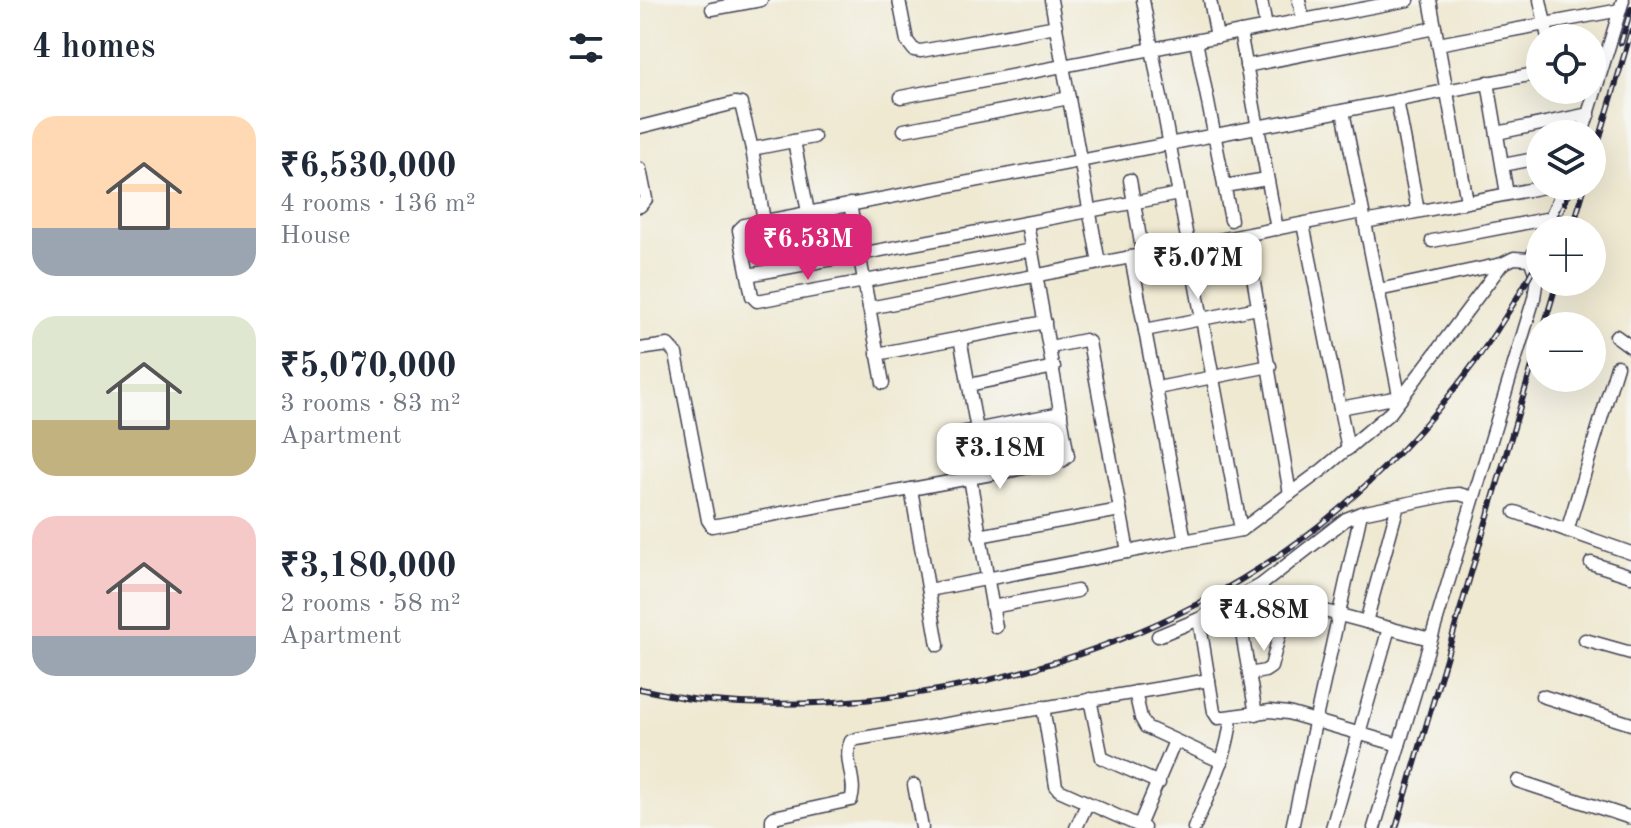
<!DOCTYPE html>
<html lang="en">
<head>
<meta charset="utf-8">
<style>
  body { margin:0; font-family:"Old Standard TT",serif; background:#f6f6f7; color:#1f2937; height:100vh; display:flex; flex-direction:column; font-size:30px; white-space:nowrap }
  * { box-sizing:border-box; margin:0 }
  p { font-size:26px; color:#747a83 }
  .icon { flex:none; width:44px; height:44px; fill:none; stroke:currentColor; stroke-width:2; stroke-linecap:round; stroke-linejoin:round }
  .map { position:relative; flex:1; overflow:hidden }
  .sheet { display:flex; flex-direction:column; background:#fff; width:640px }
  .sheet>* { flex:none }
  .controls { position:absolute; left:886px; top:24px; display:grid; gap:16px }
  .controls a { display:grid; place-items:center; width:80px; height:80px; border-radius:50%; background:#fff; box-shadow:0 8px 32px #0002; font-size:40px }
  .price { position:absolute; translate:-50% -68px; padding:0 18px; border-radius:16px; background:#fff; color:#222; font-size:26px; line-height:52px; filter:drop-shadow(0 2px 4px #0008) }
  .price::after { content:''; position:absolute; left:50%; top:48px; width:24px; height:18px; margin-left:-12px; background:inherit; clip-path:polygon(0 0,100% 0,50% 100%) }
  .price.selected { background:#db2777; color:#fff }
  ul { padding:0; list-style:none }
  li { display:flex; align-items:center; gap:24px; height:200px; padding:0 32px }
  li span { display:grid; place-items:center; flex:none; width:224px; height:160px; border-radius:24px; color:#555 }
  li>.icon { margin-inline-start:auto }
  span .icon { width:96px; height:96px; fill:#fffc; stroke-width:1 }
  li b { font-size:34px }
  h2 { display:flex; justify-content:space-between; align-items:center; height:96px; padding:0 32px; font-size:34px }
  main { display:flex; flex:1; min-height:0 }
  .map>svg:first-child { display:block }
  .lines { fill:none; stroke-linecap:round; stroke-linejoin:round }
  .minor-casing { stroke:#414052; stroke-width:15 }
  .minor { stroke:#fff; stroke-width:12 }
  .rail-casing { stroke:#22223b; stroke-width:6 }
  .rail { stroke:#f6f6f2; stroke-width:3; stroke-dasharray:9; stroke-linecap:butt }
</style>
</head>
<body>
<main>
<section class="sheet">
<h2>4 homes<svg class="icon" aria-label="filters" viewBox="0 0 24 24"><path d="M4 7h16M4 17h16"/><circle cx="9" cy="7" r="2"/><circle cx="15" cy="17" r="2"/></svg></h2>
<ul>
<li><span style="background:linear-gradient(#ffd9b3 70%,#9aa5b1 0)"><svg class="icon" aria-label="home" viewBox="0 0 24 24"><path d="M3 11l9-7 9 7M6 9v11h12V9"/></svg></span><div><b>₹6,530,000</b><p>4 rooms · 136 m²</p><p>House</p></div></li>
<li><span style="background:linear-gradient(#dfe7d0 65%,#c2b280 0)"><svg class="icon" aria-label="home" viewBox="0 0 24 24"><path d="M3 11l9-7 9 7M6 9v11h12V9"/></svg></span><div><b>₹5,070,000</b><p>3 rooms · 83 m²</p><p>Apartment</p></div></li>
<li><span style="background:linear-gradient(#f6c9c9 75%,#9aa5b1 0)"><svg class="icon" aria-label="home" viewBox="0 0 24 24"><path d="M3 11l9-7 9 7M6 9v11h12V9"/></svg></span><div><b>₹3,180,000</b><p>2 rooms · 58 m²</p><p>Apartment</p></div></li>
</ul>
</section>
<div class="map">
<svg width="991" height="828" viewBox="0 0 991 828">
  <rect width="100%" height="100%" fill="#f6f6f2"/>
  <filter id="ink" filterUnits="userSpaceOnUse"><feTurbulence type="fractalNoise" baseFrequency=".0125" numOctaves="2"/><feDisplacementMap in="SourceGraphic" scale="16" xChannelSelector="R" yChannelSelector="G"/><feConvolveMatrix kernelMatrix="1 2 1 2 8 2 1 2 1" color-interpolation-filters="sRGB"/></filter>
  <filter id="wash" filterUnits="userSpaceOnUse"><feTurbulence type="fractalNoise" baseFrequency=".006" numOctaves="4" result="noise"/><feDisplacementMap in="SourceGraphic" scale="32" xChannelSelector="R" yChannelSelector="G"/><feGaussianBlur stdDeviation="1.8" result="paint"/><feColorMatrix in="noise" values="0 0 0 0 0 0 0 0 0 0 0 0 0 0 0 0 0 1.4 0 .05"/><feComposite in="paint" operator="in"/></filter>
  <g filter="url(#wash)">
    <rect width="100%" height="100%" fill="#efe9d2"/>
  </g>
  <g filter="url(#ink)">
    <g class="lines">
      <!-- minor casing -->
      <g class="minor-casing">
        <g id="minor">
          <path d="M259,0L267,41L274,50L281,51L416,26"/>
          <path d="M411,0L459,263"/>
          <path d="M503,0L601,530"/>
          <path d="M570,0L577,37"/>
          <path d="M621,0L626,27"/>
          <path d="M659,0L663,20"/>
          <path d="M790,0L827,201"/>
          <path d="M900,0L908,38"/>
          <path d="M72,9L121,0"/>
          <path d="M600,32L637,229"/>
          <path d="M556,41L591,220"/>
          <path d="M798,44L980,10"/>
          <path d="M606,66L795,28"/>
          <path d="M848,82L867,194"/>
          <path d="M261,97L768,0"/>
          <path d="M757,100L778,211"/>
          <path d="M703,111L760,400"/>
          <path d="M0,127L95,103L101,104L112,149L124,221"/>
          <path d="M264,130L429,98"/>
          <path d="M857,133L949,114"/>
          <path d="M942,134L983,0"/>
          <path d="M154,141L168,212"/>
          <path d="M112,149L174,137"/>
          <path d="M863,165L900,158"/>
          <path d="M0,169L6,199L0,206"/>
          <path d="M490,180L503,255"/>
          <path d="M584,186L627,179"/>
          <path d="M210,204L243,383"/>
          <path d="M725,222L909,186"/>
          <path d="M663,224L708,449"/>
          <path d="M906,230L924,186"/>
          <path d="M606,236L650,494"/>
          <path d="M792,241L911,218"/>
          <path d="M392,250L117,301L112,296L99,230L104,225L900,73"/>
          <path d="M491,257L545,541"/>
          <path d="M108,275L539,194"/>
          <path d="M738,290L862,264"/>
          <path d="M229,308L722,212"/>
          <path d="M505,330L618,308"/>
          <path d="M976,336L991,347"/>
          <path d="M320,338L337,430"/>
          <path d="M410,347L445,340L449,342L488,552"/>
          <path d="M0,349L28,345L36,354L68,520L72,526L422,461L428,456L387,223"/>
          <path d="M237,354L405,322"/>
          <path d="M329,385L414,367"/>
          <path d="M517,388L630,366"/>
          <path d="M700,408L759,397"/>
          <path d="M315,434L421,413"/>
          <path d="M330,478L356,627"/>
          <path d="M271,489L298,645"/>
          <path d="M875,512L991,553"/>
          <path d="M927,531L977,366"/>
          <path d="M339,536L480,510"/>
          <path d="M951,563L991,576"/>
          <path d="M289,590L601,530L682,470L751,412L862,264L874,258L890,259"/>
          <path d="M610,591L790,639"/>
          <path d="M596,599L616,714"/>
          <path d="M352,607L437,591"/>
          <path d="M559,619L574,712L578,718L630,711L648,713L759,745"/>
          <path d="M726,622L758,505"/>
          <path d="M518,636L559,619L621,585L706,519L721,513L808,495L819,494L833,498"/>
          <path d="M945,640L991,653"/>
          <path d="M609,674L625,671L631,667L648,601"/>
          <path d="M495,692L501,718L506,727L582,762"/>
          <path d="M902,696L991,724"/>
          <path d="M450,699L462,758L519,783"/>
          <path d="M403,707L416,786L419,790L504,828"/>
          <path d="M878,781L991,818"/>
          <path d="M274,785L282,828"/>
          <path d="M499,826L535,741"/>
          <path d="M132,828V819L134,817L211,800C218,782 202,759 211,741L217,739L569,680"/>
          <path d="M436,828L447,804"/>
          <path d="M554,828C569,792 588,757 591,718"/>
          <path d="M652,828L721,513"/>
          <path d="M692,828L749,628"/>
          <path d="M734,828L894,298L897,278L890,259L900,242"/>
        </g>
      </g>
      <!-- minor -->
      <use href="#minor" class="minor"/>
      <!-- rail casing -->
      <g class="rail-casing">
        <g id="rail">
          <path d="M981,43L991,9"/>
          <path d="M952,164L991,32"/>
          <path d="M913,230L932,186"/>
          <path d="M932,230L945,186"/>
          <path d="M904,326L917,282"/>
          <path d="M0,689C20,693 40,698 59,700C279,721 529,655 698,510C780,440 851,352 900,256"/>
          <path d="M756,828L900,339"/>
        </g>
      </g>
      <!-- rail -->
      <use href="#rail" class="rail"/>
    </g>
  </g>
</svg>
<div class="controls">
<a><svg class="icon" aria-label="locate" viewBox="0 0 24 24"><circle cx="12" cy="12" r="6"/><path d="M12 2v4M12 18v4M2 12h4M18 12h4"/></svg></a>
<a><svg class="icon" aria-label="layers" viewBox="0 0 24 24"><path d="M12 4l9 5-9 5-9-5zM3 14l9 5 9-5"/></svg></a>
<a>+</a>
<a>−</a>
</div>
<b class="price selected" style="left:168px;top:282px">₹6.53M</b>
<b class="price" style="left:558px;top:301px">₹5.07M</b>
<b class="price" style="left:360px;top:491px">₹3.18M</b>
<b class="price" style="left:624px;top:653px">₹4.88M</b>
</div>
</main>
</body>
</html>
